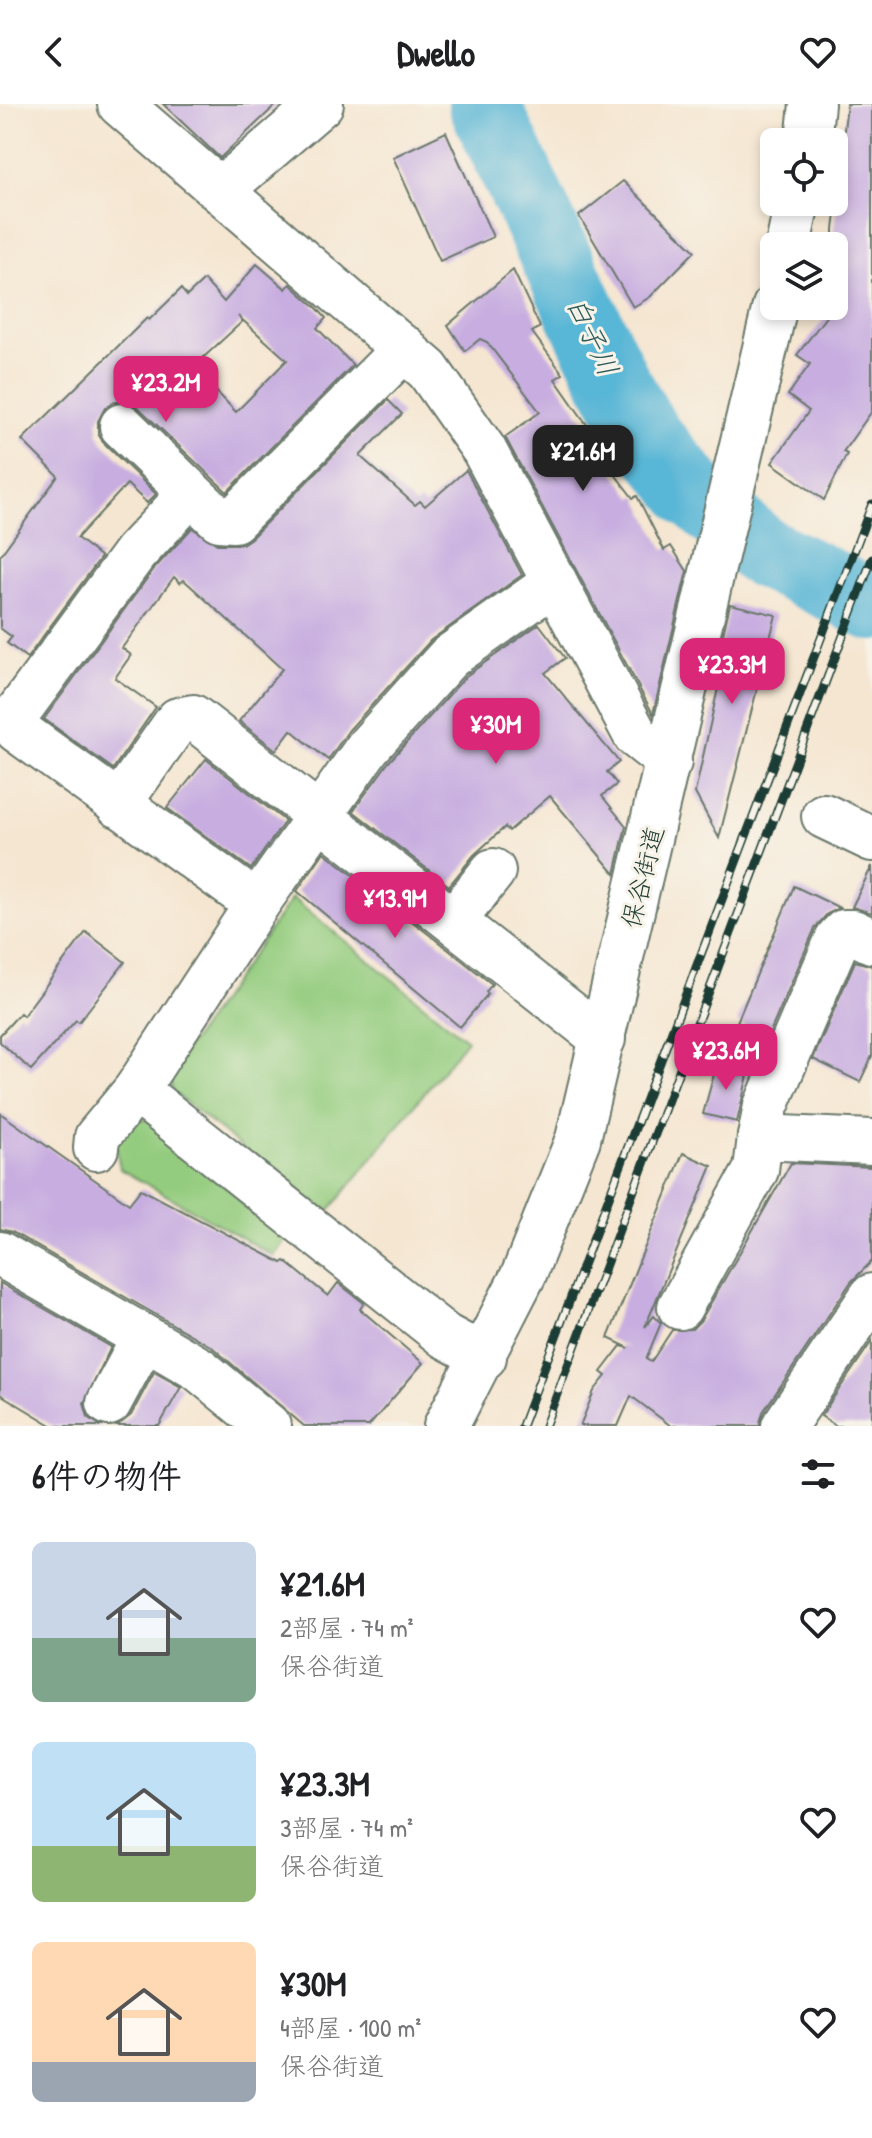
<!DOCTYPE html>
<html lang="ja">
<head>
<meta charset="utf-8">
<style>
  body { margin:0; font-family:"Patrick Hand","Klee One",sans-serif; background:#f2f2f2; color:#202124; height:100vh; display:flex; flex-direction:column; font-size:30px; white-space:nowrap }
  * { box-sizing:border-box; margin:0 }
  p { font-size:26px; color:#757577 }
  .icon { flex:none; width:44px; height:44px; fill:none; stroke:currentColor; stroke-width:2; stroke-linecap:round; stroke-linejoin:round }
  .map { position:relative; height:1322px; overflow:hidden }
  .drawer { display:flex; flex-direction:column; background:#fff; flex:1 }
  .drawer>* { flex:none }
  .buttons { position:absolute; left:760px; top:24px; display:grid; gap:16px }
  .buttons a { display:grid; place-items:center; width:88px; height:88px; border-radius:12px; background:#fff; box-shadow:0 4px 12px #0003; font-size:40px }
  .price { position:absolute; translate:-50% -68px; padding:0 18px; border-radius:16px; background:#db2777; color:#fff; font-size:26px; line-height:52px; filter:drop-shadow(0 2px 4px #0008) }
  .price::after { content:''; position:absolute; left:50%; top:48px; width:24px; height:18px; margin-left:-12px; background:inherit; clip-path:polygon(0 0,100% 0,50% 100%) }
  .price.active { background:#222; color:#fff }
  ul { padding:0; list-style:none }
  li { display:flex; align-items:center; gap:24px; height:200px; padding:0 32px }
  li span { display:grid; place-items:center; flex:none; width:224px; height:160px; border-radius:12px; color:#555 }
  li>.icon { margin-inline-start:auto }
  span .icon { width:96px; height:96px; fill:#fffc; stroke-width:1 }
  li b { font-size:34px }
  h2 { display:flex; justify-content:space-between; align-items:center; height:96px; padding:0 32px; font-size:34px }
  header { display:flex; justify-content:space-between; align-items:center; height:104px; padding:0 32px; background:#fff; font-size:36px; font-weight:700 }
  .map>svg:first-child { display:block }
  .green { fill:#94cc7f; stroke:#5a845a; stroke-width:2 }
  .lines { fill:none; stroke-linecap:round; stroke-linejoin:round }
  .river { stroke:#58b6d6; stroke-width:72 }
  .building { fill:#c8aee0; fill-rule:evenodd }
  .minor-casing { stroke:#6a786b; stroke-width:48 }
  .major-casing { stroke:#6a786b; stroke-width:48 }
  .minor { stroke:#fff; stroke-width:44 }
  .major { stroke:#fff; stroke-width:44 }
  .rail-casing { stroke:#1f3d34; stroke-width:9 }
  .rail { stroke:#f7f3e8; stroke-width:6; stroke-dasharray:18; stroke-linecap:butt }
  .labels { text-anchor:middle; dominant-baseline:central; stroke-width:6; stroke-linejoin:round; paint-order:stroke }
  .street-label { font-size:26px; fill:#1f3d34; stroke:#f7f3e8 }
  .water-label { font-size:28px; font-style:italic; fill:#2d5b5c; stroke:#f7f3e8 }
</style>
</head>
<body>
<header><svg class="icon" aria-label="back" viewBox="0 0 24 24"><path d="M15 5l-7 7 7 7"/></svg>Dwello<svg class="icon" aria-label="heart" viewBox="0 0 24 24"><path d="M12 20l-8-8c-3-5 5-10 8-4 3-6 11-1 8 4z"/></svg></header>
<div class="map">
<svg width="872" height="1322" viewBox="0 0 872 1322">
  <rect width="100%" height="100%" fill="#f7f3e8"/>
  <filter id="ink" filterUnits="userSpaceOnUse"><feTurbulence type="fractalNoise" baseFrequency=".0125" numOctaves="2"/><feDisplacementMap in="SourceGraphic" scale="16" xChannelSelector="R" yChannelSelector="G"/><feConvolveMatrix kernelMatrix="1 2 1 2 8 2 1 2 1" color-interpolation-filters="sRGB"/></filter>
  <filter id="wash" filterUnits="userSpaceOnUse"><feTurbulence type="fractalNoise" baseFrequency=".006" numOctaves="4" result="noise"/><feDisplacementMap in="SourceGraphic" scale="32" xChannelSelector="R" yChannelSelector="G"/><feGaussianBlur stdDeviation="1.8" result="paint"/><feColorMatrix in="noise" values="0 0 0 0 0 0 0 0 0 0 0 0 0 0 0 0 0 1.4 0 .05"/><feComposite in="paint" operator="in"/></filter>
  <g filter="url(#wash)">
    <rect width="100%" height="100%" fill="#f5e6d1"/>
    <!-- green -->
    <g class="green">
      <path d="M292,794L467,936L326,1111L173,988L169,970Z"/>
      <path d="M146,1015L290,1129L274,1152L120,1065L115,1036L129,1016Z"/>
    </g>
    <g class="lines">
      <!-- river -->
      <path class="river" d="M484,0L615,279L648,335L693,388L761,447L872,501"/>
    </g>
    <g id="blocks">
      <!-- building -->
      <g class="building">
        <path d="M163,0H277L220,54Z"/>
        <path d="M847,0H872V307L843,348L847,350L824,396L772,359L809,307L788,291L810,260L797,251L834,202V125L844,52H841Z"/>
        <path d="M446,28L493,133L440,157L393,53Z"/>
        <path d="M623,77L695,147L650,193L633,203L579,112Z"/>
        <path d="M257,160L286,185L290,180L317,204L326,214L317,224L353,261L227,388L139,304L127,298H114L105,304L98,317V330L104,339L156,390L147,399L127,380L77,434L101,453L27,554L7,539L12,533L0,524V452L58,372L22,336L147,214L149,216L181,185L187,192L204,176L224,198ZM238,212L287,256L236,308L193,263L243,217Z"/>
        <path d="M513,166L540,223L532,228L563,270L555,275L592,328L586,332L633,394L637,392L664,446L671,442L687,467L653,610L505,333L540,308L487,238L480,235L465,247L448,221Z"/>
        <path d="M388,296L402,310L360,352L415,401L420,397L425,402L466,366L522,471L431,536L349,626L328,656L291,626L276,646L239,617L282,565L184,476L180,479L174,473L122,544L131,551L115,574L156,603L113,665L44,615L154,465L192,424L217,440H242L251,434Z"/>
        <path d="M730,500L776,511L719,734L695,689L720,575L723,562L715,566Z"/>
        <path d="M539,520L565,554L545,569L619,658L607,668L617,680L602,692L626,722L615,770L550,692L509,727L505,723L474,751L449,782L353,707L388,659L466,572Z"/>
        <path d="M206,655L285,717L251,765L167,704Z"/>
        <path d="M324,748L492,880L486,888L488,890L460,923L297,787Z"/>
        <path d="M872,762V809L852,803Z"/>
        <path d="M794,782L840,804L827,810L815,824L768,933L737,918Z"/>
        <path d="M86,828L125,858L79,918L76,916L31,966L0,938V931L20,909L23,912Z"/>
        <path d="M855,857L872,862V952L860,978L813,955Z"/>
        <path d="M719,952L748,971L737,1018L703,1010Z"/>
        <path d="M0,1009L129,1100L141,1085L282,1159L285,1157L328,1192L338,1179L364,1199L360,1205L423,1259L369,1322H304L212,1243L12,1128L0,1125Z"/>
        <path d="M683,1049L712,1062L645,1223L654,1212L661,1219L646,1255L651,1258L672,1226L692,1225L701,1216L791,1059L872,1063V1157L851,1178L763,1308L759,1322H671L631,1292L618,1322H580L594,1287L606,1272L601,1268L621,1242L629,1244L608,1234Z"/>
        <path d="M0,1179L111,1243L84,1299L88,1313L101,1322H53L0,1290Z"/>
        <path d="M872,1237V1322H836L821,1312Z"/>
        <path d="M154,1268L181,1283L159,1322H117L131,1311Z"/>
      </g>
    </g>
  </g>
  <g filter="url(#ink)">
    <use href="#blocks" fill-opacity="0" stroke="#6a786b" stroke-width="2"/>
    <g class="lines">
      <!-- minor casing -->
      <g class="minor-casing">
        <g id="minor">
          <path d="M120,0L428,266L484,346L636,632L669,658"/>
          <path d="M220,87L321,0"/>
          <path d="M122,322L191,389"/>
          <path d="M118,701L178,616L193,613L603,935"/>
          <path d="M824,712L872,735"/>
          <path d="M257,800L17,626L13,620L15,612L135,449L191,389L219,415L234,416L405,244"/>
          <path d="M454,816L493,767"/>
          <path d="M872,837L853,828H844L838,834L766,1002L760,1033L872,1038"/>
          <path d="M136,986L445,1232L484,1253"/>
          <path d="M96,1044L97,1033L136,986L257,800L368,643L449,553L555,478"/>
          <path d="M0,1150L199,1265L268,1322"/>
          <path d="M680,1203L756,1066L760,1033"/>
          <path d="M109,1299L144,1234"/>
          <path d="M784,1322L872,1192"/>
        </g>
      </g>
      <!-- major casing -->
      <g class="major-casing">
        <g id="major">
          <path d="M808,38L812,0"/>
          <path d="M788,142L797,98"/>
          <path d="M446,1322L524,1170L578,1035L775,202"/>
        </g>
      </g>
      <!-- minor -->
      <use href="#minor" class="minor"/>
      <!-- major -->
      <use href="#major" class="major"/>
      <!-- rail casing -->
      <g class="rail-casing">
        <g id="rail">
          <path d="M522,1322L872,400"/>
          <path d="M545,1322L872,455"/>
        </g>
      </g>
      <!-- rail -->
      <use href="#rail" class="rail"/>
    </g>
  </g>
  <g class="labels">
    <!-- street labels -->
    <g class="street-label">
      <text transform="translate(642 773) rotate(-76)">保谷街道</text>
    </g>
    <!-- water labels -->
    <g class="water-label">
      <text transform="translate(593 232) rotate(65)">白子川</text>
    </g>
  </g>
</svg>
<div class="buttons">
<a><svg class="icon" aria-label="locate" viewBox="0 0 24 24"><circle cx="12" cy="12" r="6"/><path d="M12 2v4M12 18v4M2 12h4M18 12h4"/></svg></a>
<a><svg class="icon" aria-label="layers" viewBox="0 0 24 24"><path d="M12 4l9 5-9 5-9-5zM3 14l9 5 9-5"/></svg></a>
</div>
<b class="price" style="left:166px;top:320px">¥23.2M</b>
<b class="price active" style="left:583px;top:389px">¥21.6M</b>
<b class="price" style="left:732px;top:602px">¥23.3M</b>
<b class="price" style="left:496px;top:662px">¥30M</b>
<b class="price" style="left:395px;top:836px">¥13.9M</b>
<b class="price" style="left:726px;top:988px">¥23.6M</b>
</div>
<section class="drawer">
<h2>6件の物件<svg class="icon" aria-label="filters" viewBox="0 0 24 24"><path d="M4 7h16M4 17h16"/><circle cx="9" cy="7" r="2"/><circle cx="15" cy="17" r="2"/></svg></h2>
<ul>
<li><span style="background:linear-gradient(#c9d6e8 60%,#7fa58c 0)"><svg class="icon" aria-label="home" viewBox="0 0 24 24"><path d="M3 11l9-7 9 7M6 9v11h12V9"/></svg></span><div><b>¥21.6M</b><p>2部屋 · 74 m²</p><p>保谷街道</p></div><svg class="icon" aria-label="heart" viewBox="0 0 24 24"><path d="M12 20l-8-8c-3-5 5-10 8-4 3-6 11-1 8 4z"/></svg></li>
<li><span style="background:linear-gradient(#bfe0f5 65%,#8fb573 0)"><svg class="icon" aria-label="home" viewBox="0 0 24 24"><path d="M3 11l9-7 9 7M6 9v11h12V9"/></svg></span><div><b>¥23.3M</b><p>3部屋 · 74 m²</p><p>保谷街道</p></div><svg class="icon" aria-label="heart" viewBox="0 0 24 24"><path d="M12 20l-8-8c-3-5 5-10 8-4 3-6 11-1 8 4z"/></svg></li>
<li><span style="background:linear-gradient(#ffd9b3 75%,#9aa5b1 0)"><svg class="icon" aria-label="home" viewBox="0 0 24 24"><path d="M3 11l9-7 9 7M6 9v11h12V9"/></svg></span><div><b>¥30M</b><p>4部屋 · 100 m²</p><p>保谷街道</p></div><svg class="icon" aria-label="heart" viewBox="0 0 24 24"><path d="M12 20l-8-8c-3-5 5-10 8-4 3-6 11-1 8 4z"/></svg></li>
</ul>
</section>
</body>
</html>
